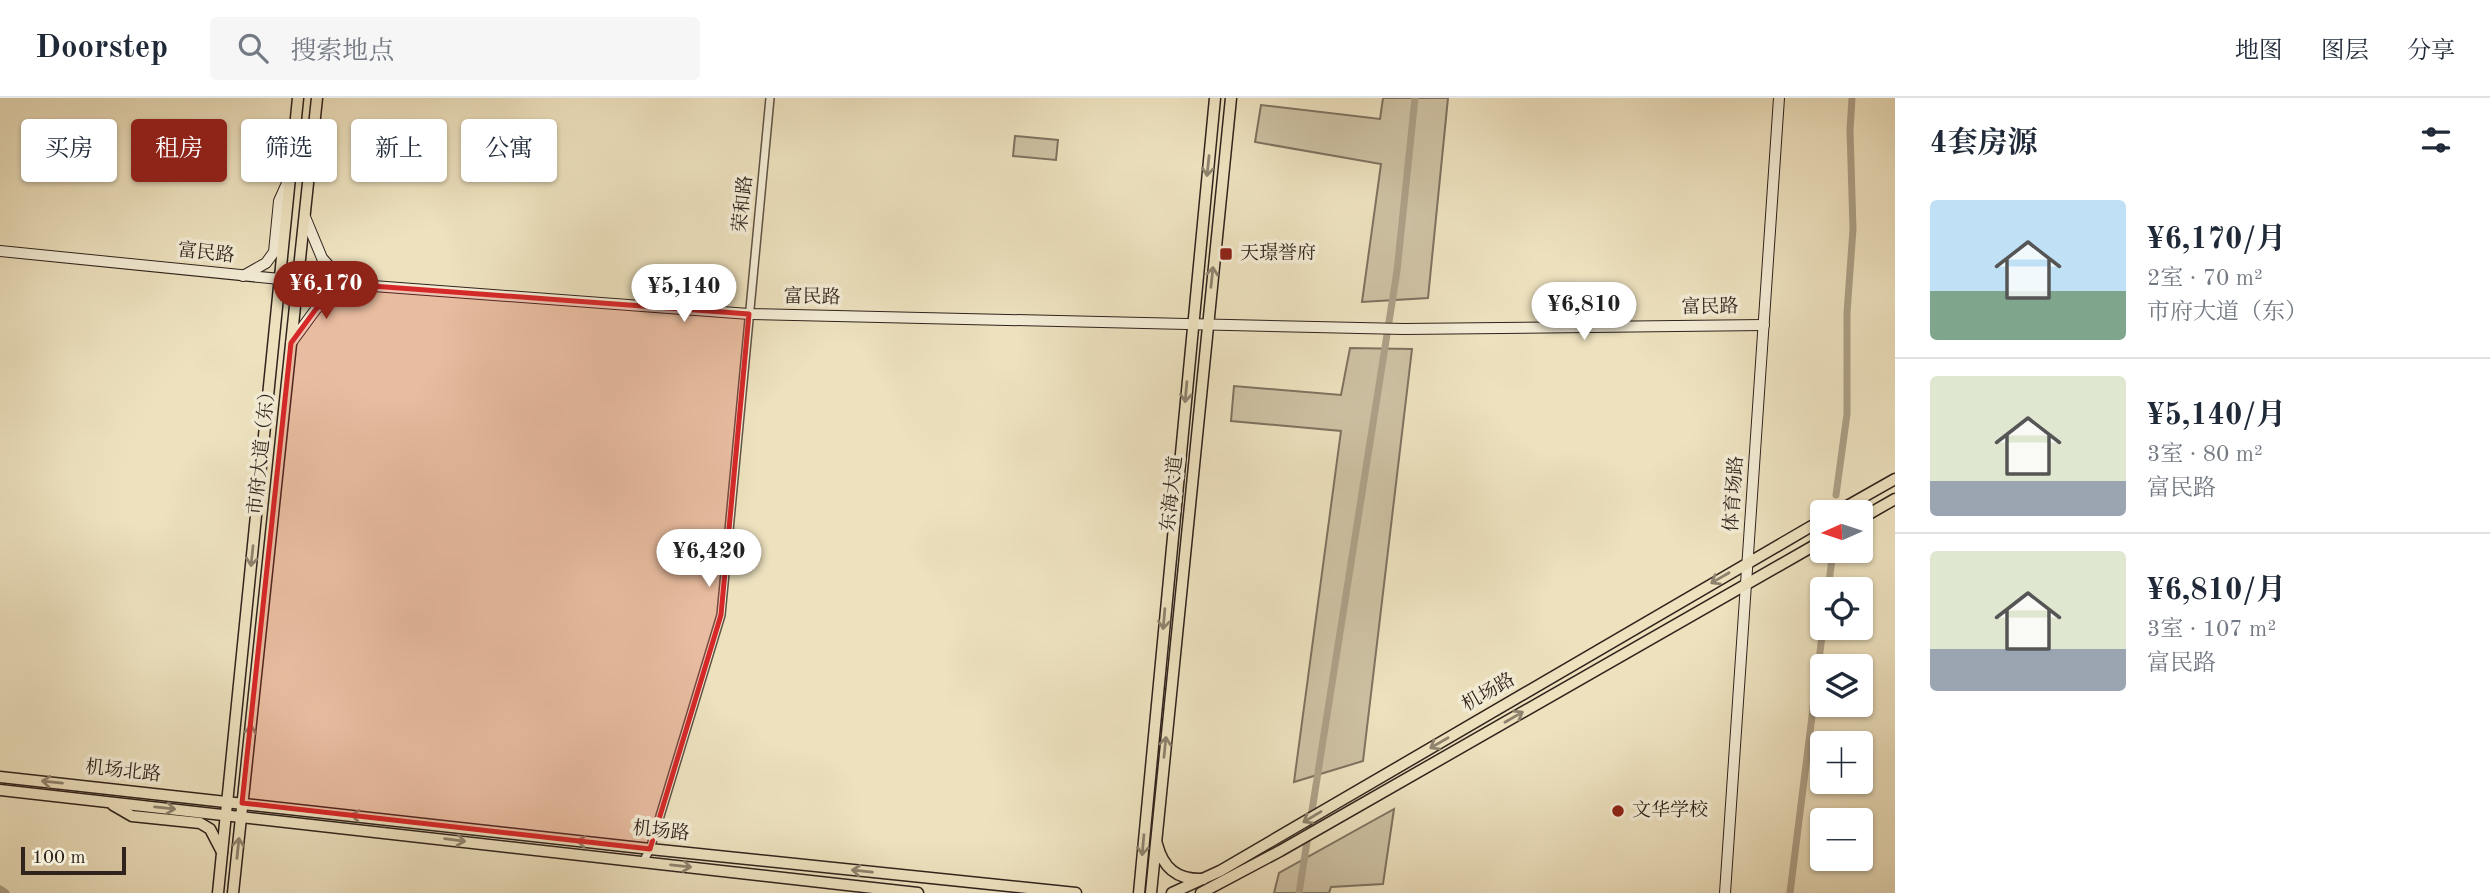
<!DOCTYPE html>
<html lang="zh">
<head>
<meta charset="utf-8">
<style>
  body { margin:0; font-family:"Old Standard TT","Noto Serif SC",serif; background:#f6f6f7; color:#1f2937; height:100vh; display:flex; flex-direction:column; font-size:26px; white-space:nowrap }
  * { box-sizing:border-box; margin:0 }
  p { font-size:23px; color:#747a83 }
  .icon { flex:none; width:38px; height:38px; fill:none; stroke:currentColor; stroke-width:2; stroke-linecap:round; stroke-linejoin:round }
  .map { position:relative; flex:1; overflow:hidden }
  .side { display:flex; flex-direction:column; background:#fff; width:595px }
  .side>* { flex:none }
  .banner { position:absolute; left:21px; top:21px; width:665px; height:63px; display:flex; gap:14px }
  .needle { width:46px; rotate:267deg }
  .controls { position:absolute; left:1810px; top:402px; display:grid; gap:14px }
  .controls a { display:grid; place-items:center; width:63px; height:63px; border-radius:7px; background:#fff; box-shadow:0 2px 5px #0004; font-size:35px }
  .scale { position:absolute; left:21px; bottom:18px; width:105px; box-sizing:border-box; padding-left:7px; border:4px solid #30231d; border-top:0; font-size:19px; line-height:24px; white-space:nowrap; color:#30231d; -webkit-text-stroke:5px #f3ecd5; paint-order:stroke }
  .price { position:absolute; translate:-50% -60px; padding:0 16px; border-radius:24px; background:#fff; color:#222; font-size:23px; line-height:46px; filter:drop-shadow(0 2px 4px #0008) }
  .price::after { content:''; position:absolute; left:50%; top:42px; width:21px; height:16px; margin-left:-10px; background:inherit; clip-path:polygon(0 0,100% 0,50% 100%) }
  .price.active { background:#8f2418; color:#fff }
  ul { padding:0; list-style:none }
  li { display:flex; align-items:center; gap:21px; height:175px; padding:0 35px }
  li+li { border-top:2px solid #e0e1e3 }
  li span { display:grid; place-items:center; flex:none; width:196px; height:140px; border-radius:7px; color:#555 }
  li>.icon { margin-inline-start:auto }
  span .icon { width:84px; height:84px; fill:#fffc; stroke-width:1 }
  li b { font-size:30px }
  h2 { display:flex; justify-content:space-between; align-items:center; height:84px; padding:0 35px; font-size:30px }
  .chip { padding:0 24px; border-radius:7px; background:#fff; box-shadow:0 2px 5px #0004; font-size:24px; line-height:63px }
  .chip.active { background:#8f2418; color:#fff }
  header { display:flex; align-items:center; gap:42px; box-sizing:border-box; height:98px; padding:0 35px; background:#fff; border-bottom:2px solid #e0e1e3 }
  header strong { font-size:33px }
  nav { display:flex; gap:38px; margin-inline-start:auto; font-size:24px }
  .search { width:490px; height:63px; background:#f6f6f7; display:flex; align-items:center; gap:18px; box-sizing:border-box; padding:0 24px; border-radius:7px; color:#747a83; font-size:26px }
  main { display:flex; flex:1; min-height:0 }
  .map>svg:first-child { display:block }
  .green { fill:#cdc1a3; stroke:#7e7260; stroke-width:2 }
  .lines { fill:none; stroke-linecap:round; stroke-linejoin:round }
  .canal { stroke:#ada087; stroke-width:7 }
  .street-casing { stroke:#5f5245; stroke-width:10 }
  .secondary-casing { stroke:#30231d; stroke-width:12 }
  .primary-casing { stroke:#30231d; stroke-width:13 }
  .street { stroke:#f3ecd5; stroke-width:7 }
  .secondary { stroke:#f3ecd5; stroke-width:10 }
  .primary { stroke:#ede1be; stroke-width:10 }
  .oneway { stroke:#8e826e }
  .marked { fill:#d62828; fill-opacity:0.2; stroke:#d62828; stroke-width:5; stroke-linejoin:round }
  .poi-dot { fill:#8f2418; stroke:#f3ecd5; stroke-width:2.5 }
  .labels { text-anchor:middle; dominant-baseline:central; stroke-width:7; stroke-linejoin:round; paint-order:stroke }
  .street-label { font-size:19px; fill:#30231d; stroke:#f3ecd5 }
  .poi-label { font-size:19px; fill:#30231d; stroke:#f3ecd5; text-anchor:start }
</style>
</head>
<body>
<header>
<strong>Doorstep</strong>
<div class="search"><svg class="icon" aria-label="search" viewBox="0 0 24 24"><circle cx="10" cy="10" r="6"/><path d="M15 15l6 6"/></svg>搜索地点</div>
<nav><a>地图</a><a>图层</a><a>分享</a></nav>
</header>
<main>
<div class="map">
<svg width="1895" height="795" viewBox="0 0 1895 795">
  <rect width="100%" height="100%" fill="#ede1be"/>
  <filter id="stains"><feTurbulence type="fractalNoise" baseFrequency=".00286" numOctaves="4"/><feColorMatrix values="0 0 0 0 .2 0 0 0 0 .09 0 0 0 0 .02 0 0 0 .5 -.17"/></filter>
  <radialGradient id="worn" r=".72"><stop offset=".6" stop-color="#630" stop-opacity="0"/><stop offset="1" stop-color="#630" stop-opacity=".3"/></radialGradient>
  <!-- green -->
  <g class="green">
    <path d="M1383,0H1448L1428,200L1362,204L1381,66L1255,44L1261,7L1380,21Z"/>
    <path d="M1015,38L1058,42L1056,62L1013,58Z"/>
    <path d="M1350,250L1412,251L1363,663L1294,684L1341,333L1231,323L1234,288L1341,297Z"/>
    <path d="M1394,711L1383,786L1331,789L1329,795H1274L1279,775Z"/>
  </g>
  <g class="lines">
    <!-- canal -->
    <g class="canal">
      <path d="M1836,397L1847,316V215L1853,131L1850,32L1852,0"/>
      <path d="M1828,492L1833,453"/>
      <path d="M0,791L6,795"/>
      <path d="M1299,795L1397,173L1415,0"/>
      <path d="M1790,795L1823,530"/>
    </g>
    <!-- street casing -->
    <g class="street-casing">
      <path id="street" d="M643,764L650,751L721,517L770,0"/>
    </g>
    <!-- secondary casing -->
    <g class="secondary-casing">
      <g id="secondary">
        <path d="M0,153L280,181L749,216L1404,231L1764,227"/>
        <path d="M243,178L266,165L274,154L279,103L288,83"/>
        <path d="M291,245L316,211L345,186L322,160L305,119"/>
        <path d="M1725,795L1779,0"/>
      </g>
    </g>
    <!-- primary casing -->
    <g class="primary-casing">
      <g id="primary">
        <path d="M1835,415L1895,381"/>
        <path d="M1860,421L1895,401"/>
        <path d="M0,679L650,751L1076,795"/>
        <path d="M0,692L918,795"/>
        <path d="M113,707L132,718L200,725L210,731L222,754"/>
        <path d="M1157,746C1163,770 1177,782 1203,781"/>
        <path d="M218,795L298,0"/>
        <path d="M233,795L317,0"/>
        <path d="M1139,795L1215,0"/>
        <path d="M1151,795L1231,0"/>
        <path d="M1172,795L1220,773L1822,422"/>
        <path d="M1201,795L1280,753L1822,443"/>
      </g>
    </g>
    <!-- street -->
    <use href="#street" class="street"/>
    <!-- secondary -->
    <use href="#secondary" class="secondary"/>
    <!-- primary -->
    <use href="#primary" class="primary"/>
  </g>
  <!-- one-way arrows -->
  <defs><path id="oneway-shaft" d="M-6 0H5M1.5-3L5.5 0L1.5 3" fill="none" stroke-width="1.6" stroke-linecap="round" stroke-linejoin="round" transform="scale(1.75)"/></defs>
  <g class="oneway">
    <use href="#oneway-shaft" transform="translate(1208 68) rotate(96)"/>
    <use href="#oneway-shaft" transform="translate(1212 179) rotate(-84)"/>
    <use href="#oneway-shaft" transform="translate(1186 294) rotate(95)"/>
    <use href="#oneway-shaft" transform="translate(252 458) rotate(96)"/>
    <use href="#oneway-shaft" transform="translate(1720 480) rotate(150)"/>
    <use href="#oneway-shaft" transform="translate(1164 521) rotate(95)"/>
    <use href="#oneway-shaft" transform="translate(1514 619) rotate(-30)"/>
    <use href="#oneway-shaft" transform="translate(250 637) rotate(-84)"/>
    <use href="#oneway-shaft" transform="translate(1439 645) rotate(150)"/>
    <use href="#oneway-shaft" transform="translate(1165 649) rotate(-84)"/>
    <use href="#oneway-shaft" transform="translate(52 684) rotate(-174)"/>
    <use href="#oneway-shaft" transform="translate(165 710) rotate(6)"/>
    <use href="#oneway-shaft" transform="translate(361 718) rotate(-174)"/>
    <use href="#oneway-shaft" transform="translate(1312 719) rotate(149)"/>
    <use href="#oneway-shaft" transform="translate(455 742) rotate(7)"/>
    <use href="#oneway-shaft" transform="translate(587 744) rotate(-174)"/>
    <use href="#oneway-shaft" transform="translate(1143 747) rotate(95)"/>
    <use href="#oneway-shaft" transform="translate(238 750) rotate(-84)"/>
    <use href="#oneway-shaft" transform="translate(681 768) rotate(6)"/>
    <use href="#oneway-shaft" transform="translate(862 773) rotate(-174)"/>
  </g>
  <!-- marked area -->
  <path class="marked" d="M345,186L749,216L721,517L650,751L242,705L291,245L316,211Z"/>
  <!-- markers -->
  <g class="poi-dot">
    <rect x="1219" y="149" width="14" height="14" rx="3.5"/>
    <circle cx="1618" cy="713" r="7"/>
  </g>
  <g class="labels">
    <!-- street labels -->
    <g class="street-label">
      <text transform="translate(744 106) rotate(-84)">荣和路</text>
      <text transform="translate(206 156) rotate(6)">富民路</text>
      <text transform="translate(812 200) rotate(1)">富民路</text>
      <text transform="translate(1710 210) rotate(-1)">富民路</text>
      <text transform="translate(263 351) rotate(-84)">市府大道（东）</text>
      <text transform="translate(1173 396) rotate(-84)">东海大道</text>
      <text transform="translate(1735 396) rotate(-86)">体育场路</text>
      <text transform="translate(1489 595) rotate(-30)">机场路</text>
      <text transform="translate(123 674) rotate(6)">机场北路</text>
      <text transform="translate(661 734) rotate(6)">机场路</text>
    </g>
    <!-- poi labels -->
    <g class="poi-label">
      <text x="1240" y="156">天璟誉府</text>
      <text x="1632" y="713">文华学校</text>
    </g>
  </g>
  <rect width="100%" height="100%" filter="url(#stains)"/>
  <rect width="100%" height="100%" fill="url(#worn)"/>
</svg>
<div class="controls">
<a><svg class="needle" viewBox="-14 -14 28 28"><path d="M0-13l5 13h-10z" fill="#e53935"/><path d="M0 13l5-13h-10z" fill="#747a83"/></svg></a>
<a><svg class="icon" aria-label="locate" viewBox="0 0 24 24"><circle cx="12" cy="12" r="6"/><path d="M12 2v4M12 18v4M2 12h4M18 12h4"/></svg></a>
<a><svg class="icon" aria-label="layers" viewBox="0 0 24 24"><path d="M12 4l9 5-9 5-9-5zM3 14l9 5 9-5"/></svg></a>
<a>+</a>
<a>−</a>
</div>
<div class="scale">100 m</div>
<b class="price active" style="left:326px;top:223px">¥6,170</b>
<b class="price" style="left:684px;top:226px">¥5,140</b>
<b class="price" style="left:1584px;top:244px">¥6,810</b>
<b class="price" style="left:709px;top:491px">¥6,420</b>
<div class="banner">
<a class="chip">买房</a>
<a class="chip active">租房</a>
<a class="chip">筛选</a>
<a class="chip">新上</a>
<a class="chip">公寓</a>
</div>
</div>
<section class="side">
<h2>4套房源<svg class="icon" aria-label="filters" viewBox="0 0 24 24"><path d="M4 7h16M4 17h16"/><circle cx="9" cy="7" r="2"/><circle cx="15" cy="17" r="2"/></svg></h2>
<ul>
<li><span style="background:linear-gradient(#bfe0f5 65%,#7fa58c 0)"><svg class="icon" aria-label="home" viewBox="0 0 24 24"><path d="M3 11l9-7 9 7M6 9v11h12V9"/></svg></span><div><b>¥6,170/月</b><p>2室 · 70 m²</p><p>市府大道（东）</p></div></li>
<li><span style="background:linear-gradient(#dfe7d0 75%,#9aa5b1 0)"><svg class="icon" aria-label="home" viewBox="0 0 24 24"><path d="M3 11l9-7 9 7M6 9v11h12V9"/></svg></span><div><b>¥5,140/月</b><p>3室 · 80 m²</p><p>富民路</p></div></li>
<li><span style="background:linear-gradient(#dfe7d0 70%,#9aa5b1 0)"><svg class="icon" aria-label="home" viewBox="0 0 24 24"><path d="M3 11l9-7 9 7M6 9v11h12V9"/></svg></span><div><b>¥6,810/月</b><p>3室 · 107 m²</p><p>富民路</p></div></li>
</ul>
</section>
</main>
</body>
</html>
